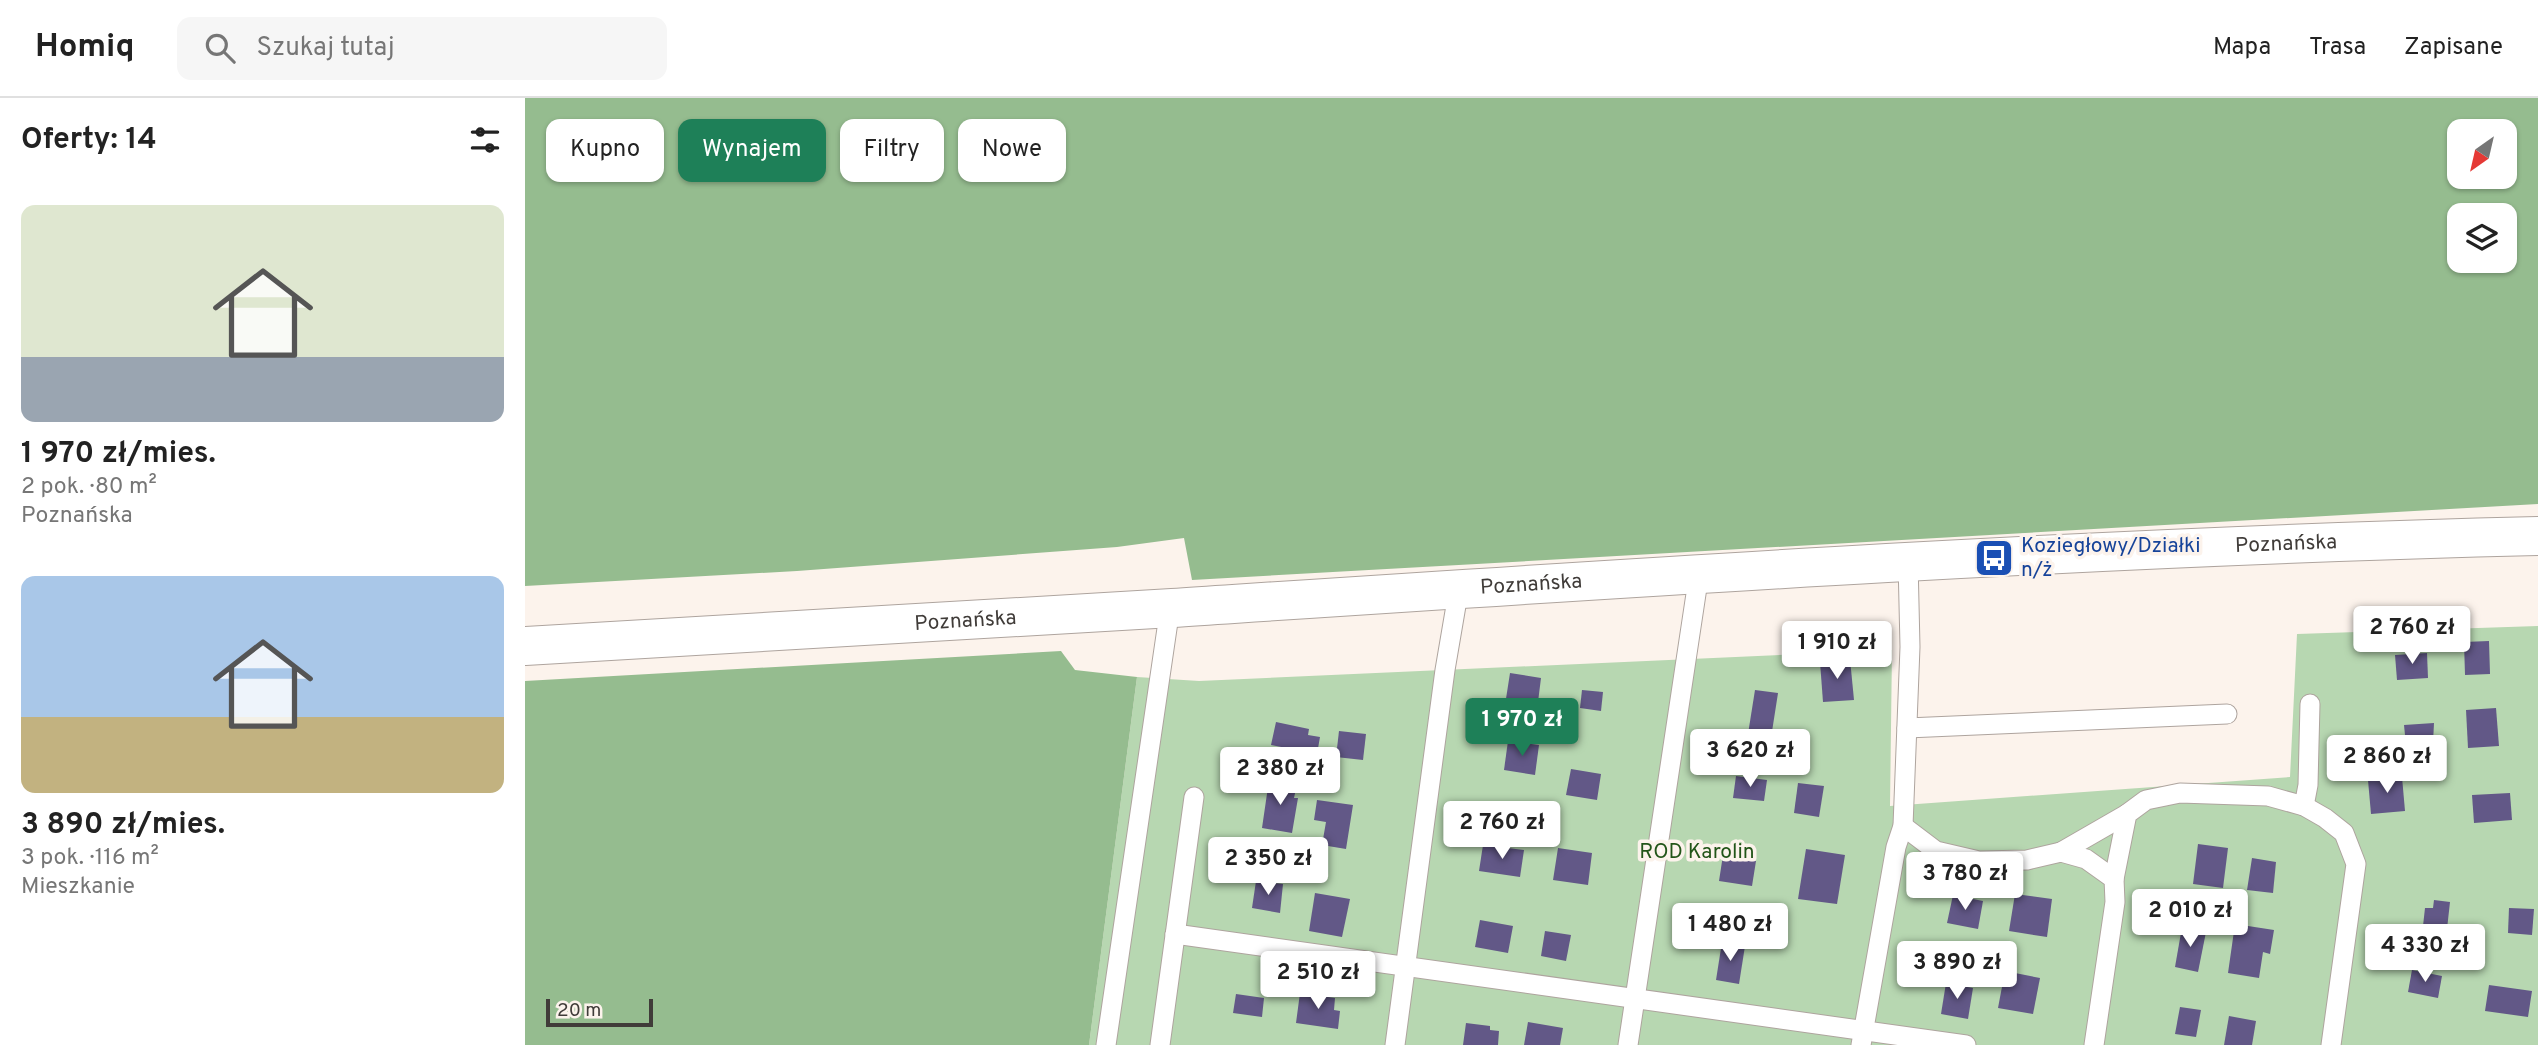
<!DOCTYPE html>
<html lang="pl">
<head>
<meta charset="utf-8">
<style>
  body { margin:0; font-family:Overpass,sans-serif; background:#f6f6f6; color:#222; height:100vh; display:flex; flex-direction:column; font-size:26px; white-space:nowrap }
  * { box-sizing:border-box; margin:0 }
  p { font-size:23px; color:#767676 }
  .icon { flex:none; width:38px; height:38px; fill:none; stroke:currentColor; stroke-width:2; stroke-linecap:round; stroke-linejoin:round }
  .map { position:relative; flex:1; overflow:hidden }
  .panel { display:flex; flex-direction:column; background:#fff; width:525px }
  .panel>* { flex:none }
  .hud { position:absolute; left:21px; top:21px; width:665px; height:63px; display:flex; gap:14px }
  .needle { width:46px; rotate:214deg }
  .tools { position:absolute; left:1922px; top:21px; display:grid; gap:14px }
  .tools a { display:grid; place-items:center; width:70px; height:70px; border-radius:14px; background:#fff; box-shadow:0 2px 5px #0004; font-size:35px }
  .scale { position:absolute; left:21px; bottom:18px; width:107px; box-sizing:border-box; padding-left:7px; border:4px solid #403c39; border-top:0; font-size:19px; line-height:24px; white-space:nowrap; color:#403c39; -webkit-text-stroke:5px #fcf3ec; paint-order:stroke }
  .price { position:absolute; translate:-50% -60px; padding:0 16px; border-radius:7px; background:#fff; color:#222; font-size:23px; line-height:46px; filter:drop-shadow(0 2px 4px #0008) }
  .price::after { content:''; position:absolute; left:50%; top:42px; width:21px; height:16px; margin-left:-10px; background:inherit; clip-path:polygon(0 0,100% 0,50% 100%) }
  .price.active { background:#1e8058; color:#fff }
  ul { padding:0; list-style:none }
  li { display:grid; align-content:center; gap:14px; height:371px; padding:0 21px }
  li span { display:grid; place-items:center; height:217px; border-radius:14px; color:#555 }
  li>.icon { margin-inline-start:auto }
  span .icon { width:126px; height:126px; fill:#fffc; stroke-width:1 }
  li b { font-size:30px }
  h2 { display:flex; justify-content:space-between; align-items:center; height:84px; padding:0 21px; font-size:30px }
  .pill { padding:0 24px; border-radius:14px; background:#fff; box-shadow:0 2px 5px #0004; font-size:24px; line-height:63px }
  .pill.active { background:#1e8058; color:#fff }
  header { display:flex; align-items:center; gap:42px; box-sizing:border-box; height:98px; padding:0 35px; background:#fff; border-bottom:2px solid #e0e0e0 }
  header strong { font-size:33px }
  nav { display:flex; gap:38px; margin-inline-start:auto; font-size:24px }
  .search { width:490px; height:63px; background:#f6f6f6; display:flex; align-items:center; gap:18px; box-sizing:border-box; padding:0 24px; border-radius:14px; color:#767676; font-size:26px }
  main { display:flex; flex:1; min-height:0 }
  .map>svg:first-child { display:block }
  .green { fill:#b7d7b1 }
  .forest { fill:#95bc8f; fill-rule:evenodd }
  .building { fill:#625887 }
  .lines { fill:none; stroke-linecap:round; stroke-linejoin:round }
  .lane-casing { stroke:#aea49e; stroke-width:21 }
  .secondary-casing { stroke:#aea49e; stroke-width:40 }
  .lane { stroke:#fff; stroke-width:19 }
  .secondary { stroke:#fff; stroke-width:38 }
  .labels { text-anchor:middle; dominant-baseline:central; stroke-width:7; stroke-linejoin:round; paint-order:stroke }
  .street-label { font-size:21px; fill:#403c39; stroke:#fcf3ec }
  .transit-label { font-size:21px; fill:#164399; stroke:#fcf3ec; text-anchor:start }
  .park-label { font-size:21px; fill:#225519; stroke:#fcf3ec }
</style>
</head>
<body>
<header>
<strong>Homiq</strong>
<div class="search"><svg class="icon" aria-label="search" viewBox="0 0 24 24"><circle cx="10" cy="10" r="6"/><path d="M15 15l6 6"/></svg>Szukaj tutaj</div>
<nav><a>Mapa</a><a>Trasa</a><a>Zapisane</a></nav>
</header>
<main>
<section class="panel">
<h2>Oferty: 14<svg class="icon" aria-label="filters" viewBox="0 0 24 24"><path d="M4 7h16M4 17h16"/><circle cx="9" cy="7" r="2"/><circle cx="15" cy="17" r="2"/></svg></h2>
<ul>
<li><span style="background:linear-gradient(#dfe7d0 70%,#9aa5b1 0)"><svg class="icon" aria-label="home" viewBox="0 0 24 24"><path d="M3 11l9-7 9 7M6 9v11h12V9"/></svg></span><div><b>1 970 zł/mies.</b><p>2 pok. · 80 m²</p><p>Poznańska</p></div></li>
<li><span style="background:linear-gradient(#a9c7e8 65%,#c2b280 0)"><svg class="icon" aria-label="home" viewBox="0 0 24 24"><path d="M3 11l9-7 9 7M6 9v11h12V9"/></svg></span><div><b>3 890 zł/mies.</b><p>3 pok. · 116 m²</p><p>Mieszkanie</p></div></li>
</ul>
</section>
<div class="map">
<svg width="2013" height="947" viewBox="0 0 2013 947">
  <rect width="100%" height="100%" fill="#fcf3ec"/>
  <!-- green -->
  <path class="green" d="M2013,528V947H564L612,579L674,583L1367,552L1365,708L1765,679L1772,536Z"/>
  <!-- forest -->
  <g class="forest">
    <path d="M0,0H2013V406L667,482L659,440L592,449L272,473L0,488ZM1934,33H1979V79H1934ZM1934,117H1979V163H1934Z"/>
    <path d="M536,553L550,572L612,579L564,947H0V583Z"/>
  </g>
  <!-- building -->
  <g class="building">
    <path d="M1964,543L1965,576L1940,577L1939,544Z"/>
    <path d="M1902,555L1903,580L1872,582L1870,557Z"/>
    <path d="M1325,561L1329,602L1298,604L1295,564Z"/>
    <path d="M985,575L1016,580L1012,612L980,607Z"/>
    <path d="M1057,592L1078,594L1076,613L1055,610Z"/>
    <path d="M1230,592L1253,595L1246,640L1223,636Z"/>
    <path d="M1971,610L1974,648L1943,650L1941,612Z"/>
    <path d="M751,624L784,631L783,637L795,639L792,656L746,647Z"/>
    <path d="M1909,625L1908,645L1881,647L1879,627Z"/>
    <path d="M814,633L841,636L838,662L811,659Z"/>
    <path d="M983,643L1014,647L1010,677L979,672Z"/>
    <path d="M1046,671L1076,676L1072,702L1041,697Z"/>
    <path d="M1211,678L1242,682L1239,703L1208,700Z"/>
    <path d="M1877,679L1880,713L1846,716L1843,682Z"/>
    <path d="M744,682L772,686L769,700H773L767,735L737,730Z"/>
    <path d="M1273,685L1299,688L1294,719L1269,715Z"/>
    <path d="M1985,695L1987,722L1949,725L1947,697Z"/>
    <path d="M792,702L828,707L821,751L797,747L801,724L789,722Z"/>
    <path d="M1673,746L1703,750L1698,790L1668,786Z"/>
    <path d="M958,747L999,752L995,779L954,773Z"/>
    <path d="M1033,750L1067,755L1063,787L1028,782Z"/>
    <path d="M1281,751L1320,757L1312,806L1273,801Z"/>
    <path d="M1198,757L1231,763L1227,788L1194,783Z"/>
    <path d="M1727,760L1751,764L1748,795L1722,792Z"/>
    <path d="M731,783L758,786L755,815L727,810Z"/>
    <path d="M790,795L825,801L817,839L784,833Z"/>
    <path d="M1490,796L1527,801L1522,839L1484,833Z"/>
    <path d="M1428,797L1458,803L1453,831L1422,825Z"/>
    <path d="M1909,802L1925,804L1922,831L1898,828L1900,810H1908Z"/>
    <path d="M1984,810L2009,811L2007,837L1983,835Z"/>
    <path d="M955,822L988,828L983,855L950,849Z"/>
    <path d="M1710,826L1749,832L1745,856L1738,854L1734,880L1703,875Z"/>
    <path d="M1657,829L1681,834L1673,874L1650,869Z"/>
    <path d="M1020,833L1046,837L1041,863L1016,858Z"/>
    <path d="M1197,844L1220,848L1214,886L1191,882Z"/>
    <path d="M1887,872L1917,878L1913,900L1883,894Z"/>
    <path d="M1480,873L1515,880L1508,916L1473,910Z"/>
    <path d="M1421,885L1448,890L1443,921L1416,916Z"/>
    <path d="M1964,887L2007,893L2003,919L1960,913Z"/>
    <path d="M775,895L810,900L809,912L815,913L813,931L771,925Z"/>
    <path d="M711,896L739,900L737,919L708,915Z"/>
    <path d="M1655,909L1676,912L1671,939L1650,936Z"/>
    <path d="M1704,918L1731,923L1727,947H1699Z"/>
    <path d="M1003,924L1038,930L1035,947H999Z"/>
    <path d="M941,925L965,928V932L974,933L973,947H938Z"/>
  </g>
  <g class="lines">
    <!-- lane casing -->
    <g class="lane-casing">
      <g id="lane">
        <path d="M1382,630L1702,616"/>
        <path d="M1779,708L1783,687L1785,606"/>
        <path d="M1378,728L1411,753L1454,763L1502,762L1536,754L1561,761L1589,781L1590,804L1569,947"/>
        <path d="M1536,754L1602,716"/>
        <path d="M1589,781L1602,716L1621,702L1655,695L1743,698L1779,708L1800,720L1819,735L1831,766L1806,947"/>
        <path d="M650,836L1441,947"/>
        <path d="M581,947L645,510"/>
        <path d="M635,947L669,699"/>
        <path d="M870,947L920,572L934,490"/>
        <path d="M1103,947L1174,476"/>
        <path d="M1336,947L1371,749L1378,728L1385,549L1383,463"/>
      </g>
    </g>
    <!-- secondary casing -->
    <g class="secondary-casing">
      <g id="secondary">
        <path id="s1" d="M0,548C216,536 432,524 647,510C1102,480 1557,449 2013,438"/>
      </g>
    </g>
    <!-- lane -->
    <use href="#lane" class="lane"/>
    <!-- secondary -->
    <use href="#secondary" class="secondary"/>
  </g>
  <!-- icons -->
  <defs>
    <g id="bus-square" transform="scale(2.0125)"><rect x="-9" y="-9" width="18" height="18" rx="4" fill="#1a4fb4" stroke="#fcf3ec"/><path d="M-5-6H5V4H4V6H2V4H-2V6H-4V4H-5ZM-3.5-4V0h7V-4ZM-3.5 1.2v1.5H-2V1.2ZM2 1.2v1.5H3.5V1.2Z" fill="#fff"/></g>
  </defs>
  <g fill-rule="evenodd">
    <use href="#bus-square" x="1469" y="460"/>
  </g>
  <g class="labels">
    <!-- street labels -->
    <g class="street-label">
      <text stroke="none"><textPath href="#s1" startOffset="1764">Poznańska</textPath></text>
      <text stroke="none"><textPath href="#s1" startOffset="1008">Poznańska</textPath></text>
      <text stroke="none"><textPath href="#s1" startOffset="441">Poznańska</textPath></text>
    </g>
    <!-- transit labels -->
    <g class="transit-label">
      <text x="1496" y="448">Koziegłowy/Działki<tspan x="1496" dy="24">n/ż</tspan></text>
    </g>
    <!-- park labels -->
    <g class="park-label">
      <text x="1172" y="754">ROD Karolin</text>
    </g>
  </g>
</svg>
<div class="tools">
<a><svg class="needle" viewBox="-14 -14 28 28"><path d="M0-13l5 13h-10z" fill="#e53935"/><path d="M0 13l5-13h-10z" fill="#767676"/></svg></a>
<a><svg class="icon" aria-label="layers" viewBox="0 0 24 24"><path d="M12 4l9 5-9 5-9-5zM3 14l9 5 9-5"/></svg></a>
</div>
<div class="scale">20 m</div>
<b class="price" style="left:1887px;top:568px">2 760 zł</b>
<b class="price" style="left:1312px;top:583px">1 910 zł</b>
<b class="price active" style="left:997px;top:660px">1 970 zł</b>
<b class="price" style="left:1225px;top:691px">3 620 zł</b>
<b class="price" style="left:1862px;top:697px">2 860 zł</b>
<b class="price" style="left:755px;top:709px">2 380 zł</b>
<b class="price" style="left:977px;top:763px">2 760 zł</b>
<b class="price" style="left:743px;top:799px">2 350 zł</b>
<b class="price" style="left:1440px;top:814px">3 780 zł</b>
<b class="price" style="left:1665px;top:851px">2 010 zł</b>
<b class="price" style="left:1205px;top:865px">1 480 zł</b>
<b class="price" style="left:1900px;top:886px">4 330 zł</b>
<b class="price" style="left:1432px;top:903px">3 890 zł</b>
<b class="price" style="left:793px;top:913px">2 510 zł</b>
<div class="hud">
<a class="pill">Kupno</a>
<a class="pill active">Wynajem</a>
<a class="pill">Filtry</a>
<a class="pill">Nowe</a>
</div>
</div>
</main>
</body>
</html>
